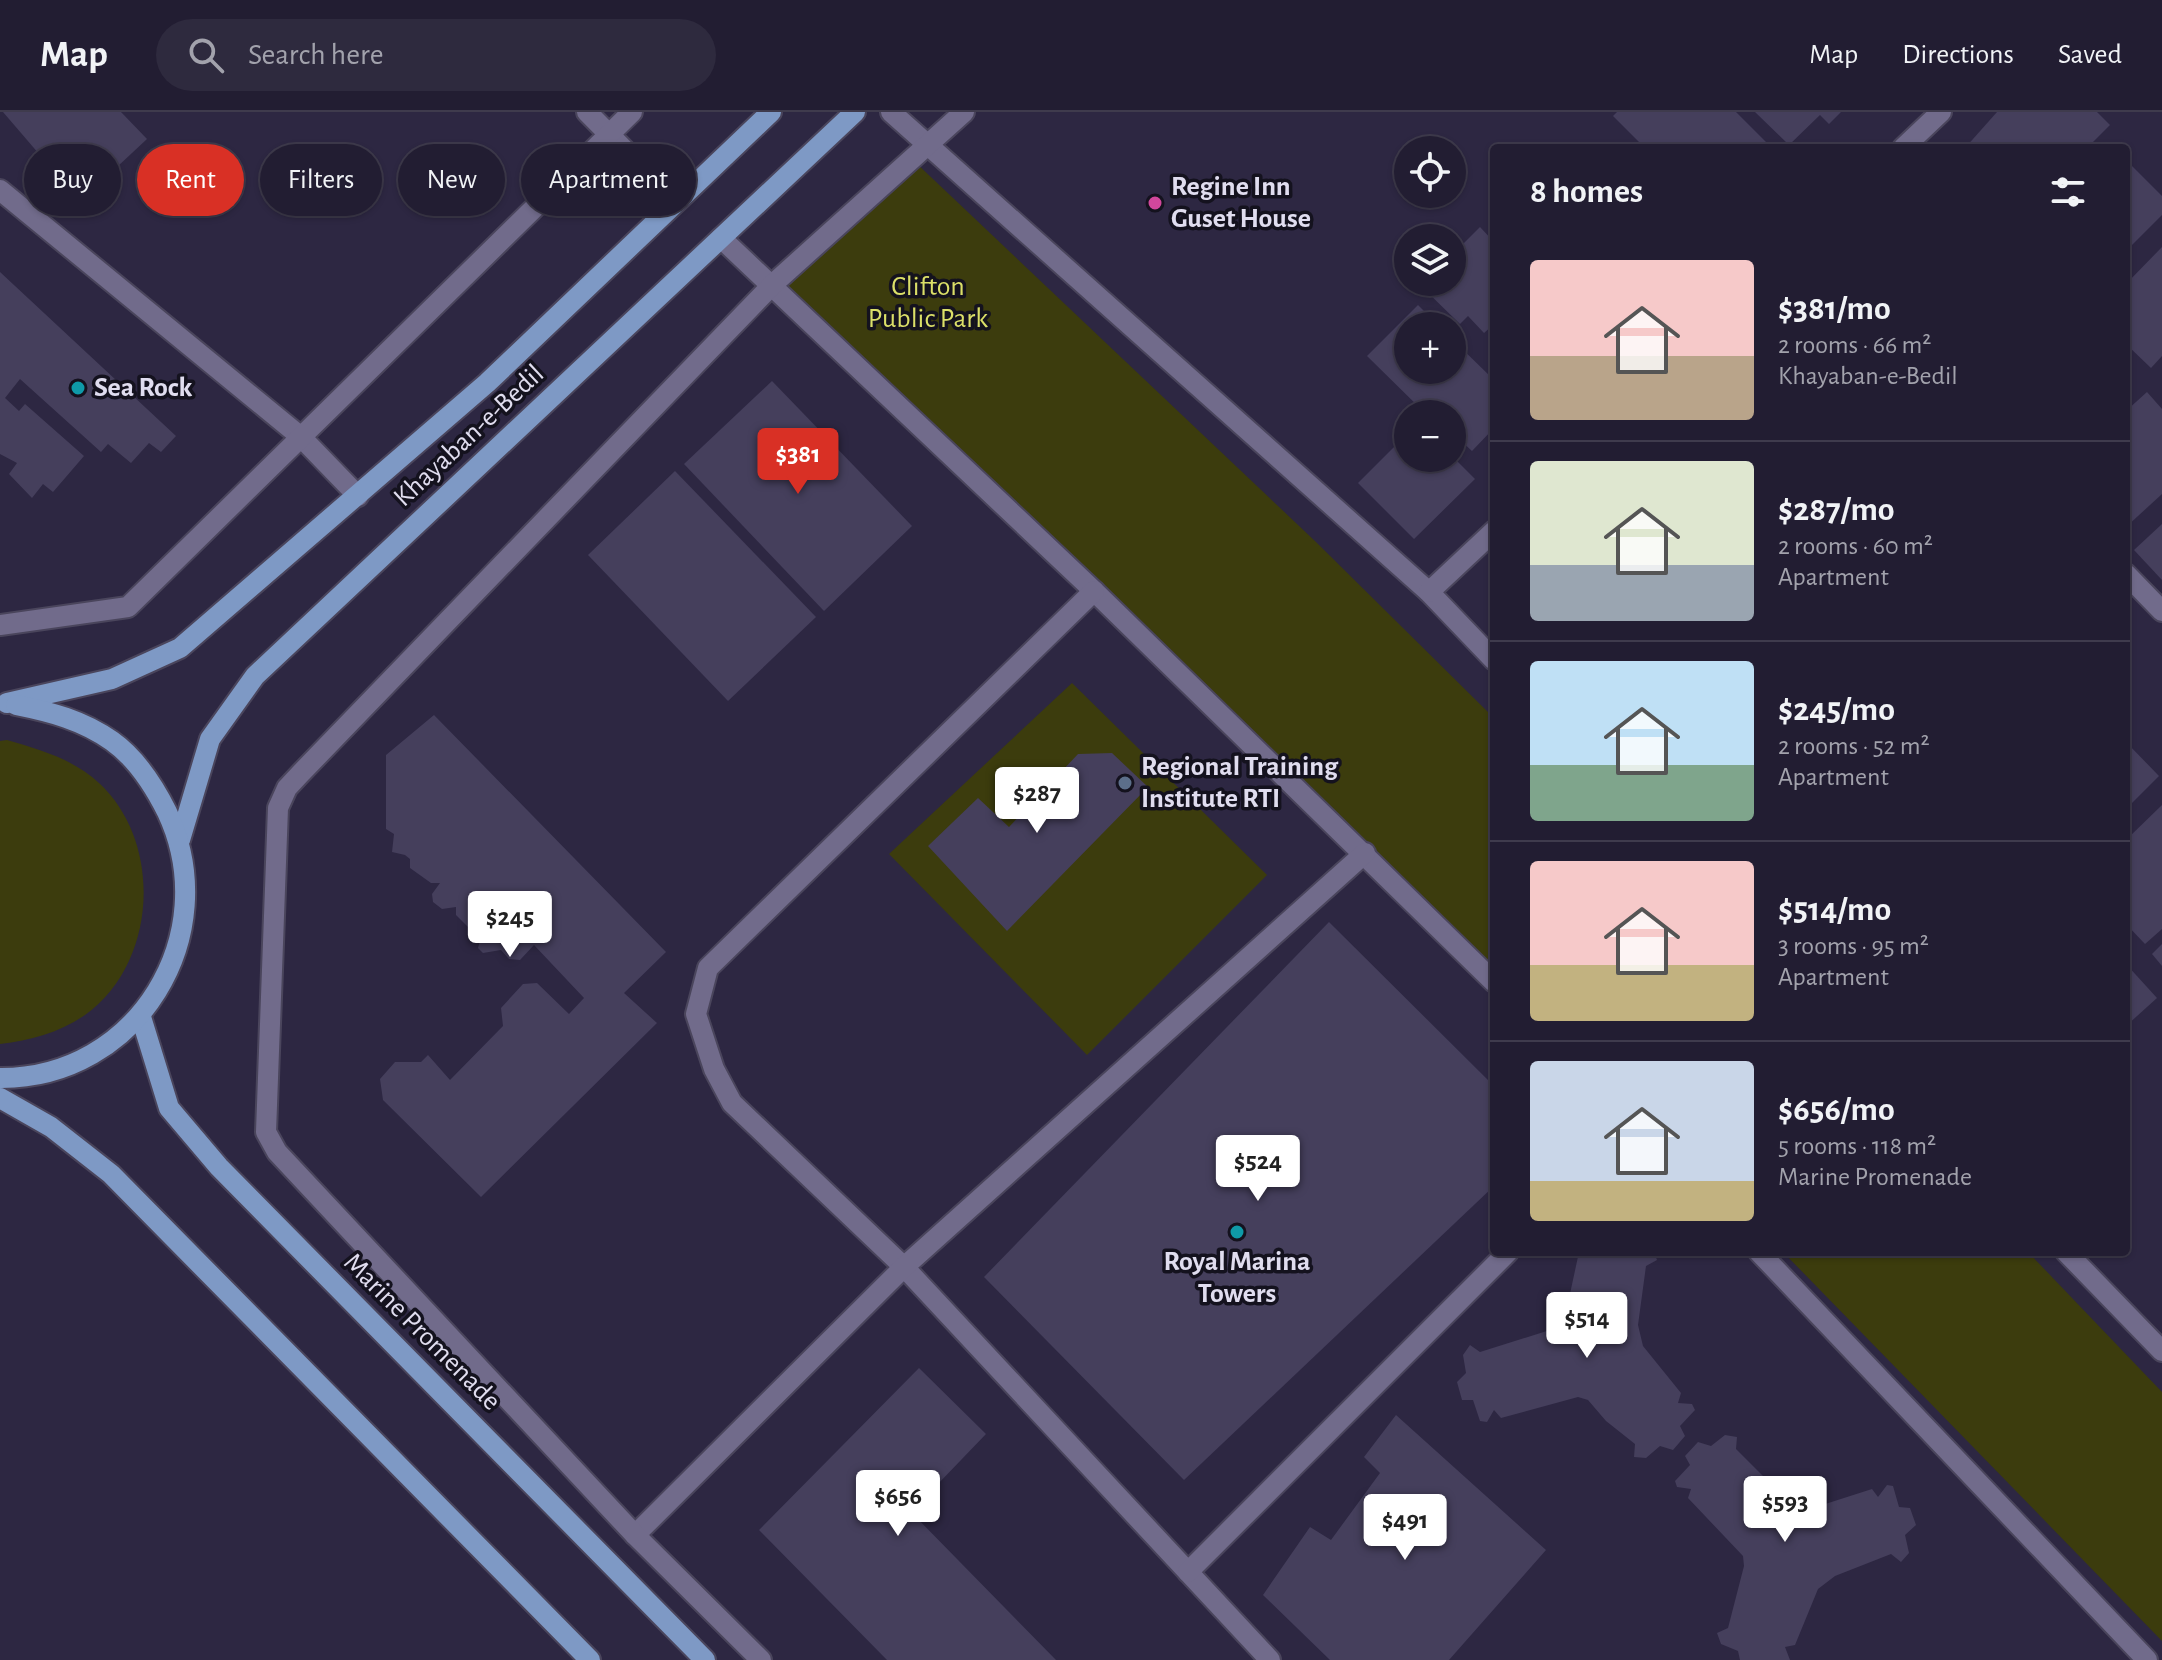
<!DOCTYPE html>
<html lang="en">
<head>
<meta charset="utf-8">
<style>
  body { margin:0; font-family:"Alegreya Sans",sans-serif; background:#2e2a3e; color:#f1f3f6; height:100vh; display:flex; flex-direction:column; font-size:30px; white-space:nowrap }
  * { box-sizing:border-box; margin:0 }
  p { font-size:26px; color:#a2a2ac }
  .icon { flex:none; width:44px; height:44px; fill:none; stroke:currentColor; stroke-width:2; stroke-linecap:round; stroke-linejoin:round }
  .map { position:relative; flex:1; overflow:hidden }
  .sheet { position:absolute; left:1490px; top:32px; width:640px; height:1112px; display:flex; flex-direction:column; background:#221d32; border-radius:8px; box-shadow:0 2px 6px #0004,0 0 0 2px #3f3b4d }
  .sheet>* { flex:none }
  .top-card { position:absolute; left:24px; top:32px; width:760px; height:72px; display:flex; gap:16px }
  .controls { position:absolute; left:1394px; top:24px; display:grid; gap:16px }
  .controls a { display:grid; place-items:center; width:72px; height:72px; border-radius:50%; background:#221d32; box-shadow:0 2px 6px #0004,0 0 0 2px #3f3b4d; font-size:40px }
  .price { position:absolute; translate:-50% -68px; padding:0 18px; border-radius:8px; background:#fff; color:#222; font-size:26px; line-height:52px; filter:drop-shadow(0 2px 4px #0008) }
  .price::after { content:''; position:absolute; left:50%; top:48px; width:24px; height:18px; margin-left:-12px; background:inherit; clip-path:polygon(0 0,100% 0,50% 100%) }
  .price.active { background:#d93025; color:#fff }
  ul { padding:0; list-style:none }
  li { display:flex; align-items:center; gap:24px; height:200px; padding:0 40px }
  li+li { border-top:2px solid #3f3b4d }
  li span { display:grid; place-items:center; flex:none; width:224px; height:160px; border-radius:8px; color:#555 }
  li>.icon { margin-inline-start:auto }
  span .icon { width:96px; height:96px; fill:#fffc; stroke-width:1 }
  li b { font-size:34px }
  h2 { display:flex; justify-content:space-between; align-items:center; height:96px; padding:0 40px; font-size:34px }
  .pill { padding:0 28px; border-radius:36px; background:#221d32; box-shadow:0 2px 6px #0004,0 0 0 2px #3f3b4d; font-size:28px; line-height:72px }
  .pill.active { background:#d93025; color:#fff }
  header { display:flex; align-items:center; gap:48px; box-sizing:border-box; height:112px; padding:0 40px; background:#221d32; border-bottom:2px solid #3f3b4d }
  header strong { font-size:38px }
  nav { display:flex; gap:44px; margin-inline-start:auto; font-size:28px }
  .search { width:560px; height:72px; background:#2e2a3e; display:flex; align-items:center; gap:20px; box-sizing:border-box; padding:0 28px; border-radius:44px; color:#a2a2ac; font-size:30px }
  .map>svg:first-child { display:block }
  .green { fill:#3c3c0d }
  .building { fill:#453f5c }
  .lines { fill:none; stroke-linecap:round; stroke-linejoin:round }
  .minor-casing { stroke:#4a455c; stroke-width:24 }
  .major-casing { stroke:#4a455c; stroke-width:24 }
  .minor { stroke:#716b8b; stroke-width:20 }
  .major { stroke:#7e99c5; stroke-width:20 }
  .hotel-dot { fill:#d1479c; stroke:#14121e; stroke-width:3 }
  .culture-dot { fill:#0f9aa8; stroke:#14121e; stroke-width:3 }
  .service-dot { fill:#5c6f8a; stroke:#14121e; stroke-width:3 }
  .labels { text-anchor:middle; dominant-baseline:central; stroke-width:7; stroke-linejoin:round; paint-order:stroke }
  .poi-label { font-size:28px; font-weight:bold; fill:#e0ddef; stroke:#14121e; text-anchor:start }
  .park-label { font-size:28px; fill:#dbdf68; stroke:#14121e }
  .street-label { font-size:28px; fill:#e0ddef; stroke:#14121e }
</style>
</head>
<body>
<header>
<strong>Map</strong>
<div class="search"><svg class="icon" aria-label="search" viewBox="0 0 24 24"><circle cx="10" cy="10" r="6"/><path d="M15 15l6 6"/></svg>Search here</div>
<nav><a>Map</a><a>Directions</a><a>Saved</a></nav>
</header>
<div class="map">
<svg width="2162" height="1548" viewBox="0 0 2162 1548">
  <rect width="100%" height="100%" fill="#2d2742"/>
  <!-- green -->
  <g class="green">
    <path d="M914,49L1316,430L1494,606V857L772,173Z"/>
    <path d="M1072,571L1267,763L1087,943L889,742Z"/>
    <path d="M7,628C41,638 73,647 99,671C164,731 157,852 85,903C59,921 31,928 0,932V629Z"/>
    <path d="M1783,1140H2028L2162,1280V1529Z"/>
  </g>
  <!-- building -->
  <g class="building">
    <path d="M3,0H121L147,27L87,83L76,85Z"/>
    <path d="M1617,0H1736L1772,36H1645L1613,4Z"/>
    <path d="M1755,0H1841L1829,12L1820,3L1789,33Z"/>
    <path d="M1997,0H2097L2110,13L2087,36H1965Z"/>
    <path d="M2126,48L2162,84V103L2126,139Z"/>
    <path d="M1480,115L1494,130V212L1484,221L1468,204L1460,212L1421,174L1425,170H1452V143Z"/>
    <path d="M2162,135V244L2151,256L2126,232V172Z"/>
    <path d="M0,160L176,324L161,340L149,331L131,351L108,332L101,340L20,267L5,286L19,299L25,292L84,344L53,380L43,372L32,386L9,362L17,351L0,342Z"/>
    <path d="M1418,193L1439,214H1408V258H1452V227L1494,268V316L1472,339L1458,326L1452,327V302H1426L1367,244Z"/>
    <path d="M772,269L912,414L824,499L684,352Z"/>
    <path d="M2147,280L2162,297V382L2126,415V299Z"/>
    <path d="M1408,321V346H1454L1475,367L1414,427L1358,371Z"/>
    <path d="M675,359L816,505L728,589L588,443Z"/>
    <path d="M2162,412V468L2134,438Z"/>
    <path d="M434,603L666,840L624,881L657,911L481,1085L383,988L380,967L395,950H421L428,943L450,968L503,914L501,896L523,872L537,871L569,902L584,886L534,833L520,848L509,847L501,838L483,841L478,836L482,821L473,820L456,803V795L442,797L433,790L432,782L440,771H431L410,756V747L405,743L392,740L394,722L386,717V643Z"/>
    <path d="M2126,630L2159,664L2126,697Z"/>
    <path d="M1112,641L1148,675L1007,819L928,734L978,686L1009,715L1078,642Z"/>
    <path d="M2162,693V817L2145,832L2126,812V728Z"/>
    <path d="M1329,810L1494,974V1074L1184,1368L984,1165Z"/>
    <path d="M2162,832V854L2152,842Z"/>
    <path d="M2126,852L2157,886L2126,914Z"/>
    <path d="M1579,1140H1654L1657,1148L1646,1154L1638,1213L1643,1234L1681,1281L1678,1291L1692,1292L1695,1298L1680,1314L1685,1324L1673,1338L1660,1334L1646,1346L1634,1345L1635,1332L1606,1309L1588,1288L1578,1285L1501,1306L1494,1298L1487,1310L1480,1309L1473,1288H1462L1457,1270L1466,1261L1463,1243L1470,1233L1480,1240L1553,1217L1565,1205Z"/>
    <path d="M919,1256L986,1322L911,1400L1056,1548H887L759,1418Z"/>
    <path d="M1396,1303L1546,1438L1449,1548H1330L1263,1483L1310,1415L1331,1428L1380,1361L1364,1345Z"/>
    <path d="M1725,1323L1737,1325L1736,1337L1790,1391L1807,1395L1819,1394L1872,1377L1878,1385L1887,1373L1893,1374L1899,1395L1910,1396L1916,1413L1905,1423L1909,1441L1901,1450L1891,1442L1835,1464L1818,1477L1795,1533L1785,1535L1790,1548H1740L1738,1539L1721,1532L1717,1521L1728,1516L1744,1454L1743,1444L1688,1386L1691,1377L1677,1375L1675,1369L1690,1353L1685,1344L1698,1330L1711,1334Z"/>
  </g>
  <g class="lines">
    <!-- minor casing -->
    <g class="minor-casing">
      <g id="minor">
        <path d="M587,0L676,90"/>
        <path d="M891,0L1429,480L1494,548"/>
        <path d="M1903,36L1941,0"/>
        <path d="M0,78L301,325L358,384"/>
        <path d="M721,126L1094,479L1494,870"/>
        <path d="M2126,462L2162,499"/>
        <path d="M1094,479L708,856L696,902L714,957L732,991L904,1155L1270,1548"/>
        <path d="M1429,480L1494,419"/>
        <path d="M0,513L128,495L632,0"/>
        <path d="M1759,1140L2147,1548"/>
        <path d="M2066,1140L2162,1239"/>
        <path d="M635,1423L904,1155L1365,741"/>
        <path d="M1188,1460L1508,1140"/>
        <path d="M761,1548L635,1423L277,1040L266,1020L278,696L287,676L301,661L772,173L964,0"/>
      </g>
    </g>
    <!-- major casing -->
    <g class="major-casing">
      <g id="major">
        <path d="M7,591L112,567L180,536L487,271L771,0"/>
        <path d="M180,728L210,627L255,564L855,0"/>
        <path d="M141,905L169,996L219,1055L705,1548"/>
        <path d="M0,966C137,967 225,823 167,700C154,674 136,646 112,629C82,608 51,600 16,593"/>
        <path d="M0,986L51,1015L111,1062L590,1548"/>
      </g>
    </g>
    <!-- minor -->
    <use href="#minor" class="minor"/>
    <!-- major -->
    <use href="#major" class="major"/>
  </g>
  <!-- markers -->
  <circle class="hotel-dot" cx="1155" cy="91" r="8"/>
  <g class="culture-dot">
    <circle cx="78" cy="276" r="8"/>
    <circle cx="1237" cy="1120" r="8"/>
  </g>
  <circle class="service-dot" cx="1125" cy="671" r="8"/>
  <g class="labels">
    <!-- poi labels -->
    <g class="poi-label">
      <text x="1171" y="75">Regine Inn<tspan x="1171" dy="32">Guset House</tspan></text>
      <text x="94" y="276">Sea Rock</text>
      <text x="1141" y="655">Regional Training<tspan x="1141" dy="32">Institute RTI</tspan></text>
      <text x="1237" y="1150" text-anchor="middle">Royal Marina<tspan x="1237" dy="32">Towers</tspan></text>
    </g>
    <!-- park labels -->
    <g class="park-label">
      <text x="928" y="175">Clifton<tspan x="928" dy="32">Public Park</tspan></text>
    </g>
    <!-- street labels -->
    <g class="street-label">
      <text transform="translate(469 324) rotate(-43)">Khayaban-e-Bedil</text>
      <text transform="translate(422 1220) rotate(45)">Marine Promenade</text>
    </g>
  </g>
</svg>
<div class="controls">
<a><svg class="icon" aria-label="locate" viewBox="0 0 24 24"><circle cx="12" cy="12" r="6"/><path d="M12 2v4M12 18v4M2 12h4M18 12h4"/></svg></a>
<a><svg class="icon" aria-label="layers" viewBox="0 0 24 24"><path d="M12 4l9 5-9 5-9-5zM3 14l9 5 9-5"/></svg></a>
<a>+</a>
<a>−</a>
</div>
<b class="price active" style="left:798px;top:384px">$381</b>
<b class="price" style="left:1037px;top:723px">$287</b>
<b class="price" style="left:510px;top:847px">$245</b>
<b class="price" style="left:1258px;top:1091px">$524</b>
<b class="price" style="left:1587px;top:1248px">$514</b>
<b class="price" style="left:898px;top:1426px">$656</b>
<b class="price" style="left:1785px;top:1432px">$593</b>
<b class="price" style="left:1405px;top:1450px">$491</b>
<div class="top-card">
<a class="pill">Buy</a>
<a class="pill active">Rent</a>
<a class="pill">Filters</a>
<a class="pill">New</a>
<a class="pill">Apartment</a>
</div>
<section class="sheet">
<h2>8 homes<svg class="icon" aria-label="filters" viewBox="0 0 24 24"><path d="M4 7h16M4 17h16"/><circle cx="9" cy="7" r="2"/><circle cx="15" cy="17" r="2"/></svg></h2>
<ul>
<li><span style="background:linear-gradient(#f6c9c9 60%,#b9a48a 0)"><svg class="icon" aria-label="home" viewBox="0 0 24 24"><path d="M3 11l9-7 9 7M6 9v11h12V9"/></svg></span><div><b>$381/mo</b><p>2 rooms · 66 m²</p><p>Khayaban-e-Bedil</p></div></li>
<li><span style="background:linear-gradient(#dfe7d0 65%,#9aa5b1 0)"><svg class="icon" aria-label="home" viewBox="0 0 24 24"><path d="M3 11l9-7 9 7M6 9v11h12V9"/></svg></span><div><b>$287/mo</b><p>2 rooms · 60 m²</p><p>Apartment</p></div></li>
<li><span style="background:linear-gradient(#bfe0f5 65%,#7fa58c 0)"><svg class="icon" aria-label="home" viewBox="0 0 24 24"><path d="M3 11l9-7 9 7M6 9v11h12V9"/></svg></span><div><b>$245/mo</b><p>2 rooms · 52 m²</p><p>Apartment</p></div></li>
<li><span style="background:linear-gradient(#f6c9c9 65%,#c2b280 0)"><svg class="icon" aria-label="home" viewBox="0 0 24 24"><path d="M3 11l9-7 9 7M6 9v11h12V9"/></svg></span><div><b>$514/mo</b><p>3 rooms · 95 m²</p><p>Apartment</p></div></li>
<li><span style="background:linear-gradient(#c9d6e8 75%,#c2b280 0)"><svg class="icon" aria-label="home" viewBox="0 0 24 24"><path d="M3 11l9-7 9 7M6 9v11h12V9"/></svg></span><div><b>$656/mo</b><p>5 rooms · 118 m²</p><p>Marine Promenade</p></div></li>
</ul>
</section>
</div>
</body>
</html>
